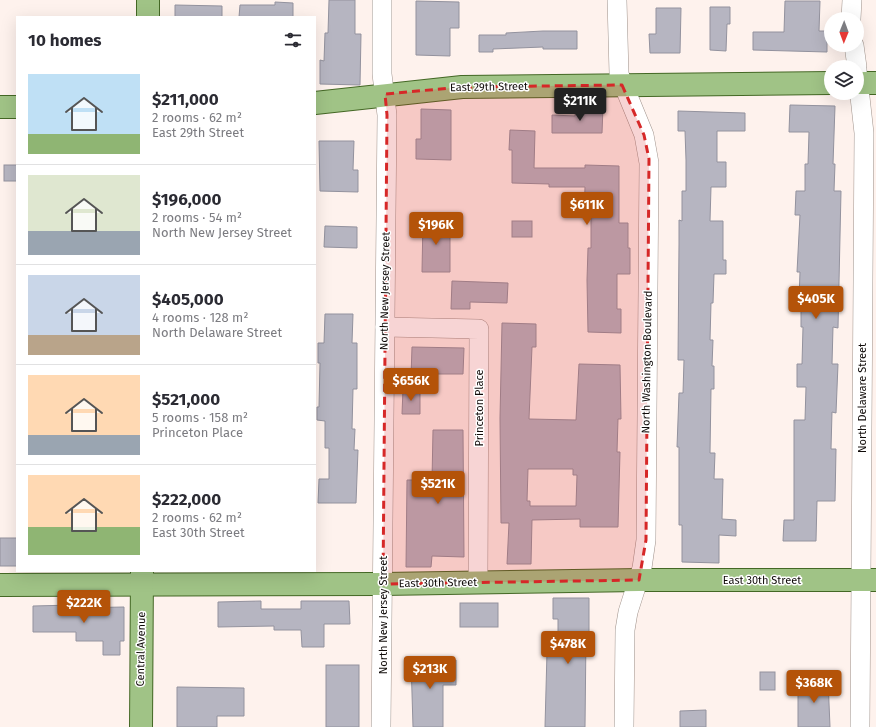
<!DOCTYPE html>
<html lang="en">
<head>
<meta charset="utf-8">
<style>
  body { margin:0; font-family:"Fira Sans",sans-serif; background:#f2f2f3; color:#2b2b33; height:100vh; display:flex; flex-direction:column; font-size:15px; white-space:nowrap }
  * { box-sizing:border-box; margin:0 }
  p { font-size:13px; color:#7c7c81 }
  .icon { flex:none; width:22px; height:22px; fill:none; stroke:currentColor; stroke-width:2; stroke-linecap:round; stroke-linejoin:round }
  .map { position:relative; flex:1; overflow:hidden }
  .side { position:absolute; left:16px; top:16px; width:300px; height:556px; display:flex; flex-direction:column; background:#fff; border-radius:0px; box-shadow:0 4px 16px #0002 }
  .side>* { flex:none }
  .needle { width:26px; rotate:181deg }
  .fabs { position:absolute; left:824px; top:12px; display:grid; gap:8px }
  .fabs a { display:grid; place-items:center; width:40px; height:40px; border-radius:50%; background:#fff; box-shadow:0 4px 16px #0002; font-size:20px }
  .price { position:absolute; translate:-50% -34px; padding:0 9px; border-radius:4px; background:#b45309; color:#fff; font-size:13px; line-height:26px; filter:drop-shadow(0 1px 2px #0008) }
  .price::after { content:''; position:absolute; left:50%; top:24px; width:12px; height:9px; margin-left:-6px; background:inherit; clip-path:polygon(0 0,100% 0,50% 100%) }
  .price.current { background:#222; color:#fff }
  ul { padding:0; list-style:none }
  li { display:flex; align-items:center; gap:12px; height:100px; padding:0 12px }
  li+li { border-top:1px solid #e1e1e2 }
  li span { display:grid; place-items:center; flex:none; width:112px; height:80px; border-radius:0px; color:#555 }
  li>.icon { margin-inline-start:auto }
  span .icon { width:48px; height:48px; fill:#fffc; stroke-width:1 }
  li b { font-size:17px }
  h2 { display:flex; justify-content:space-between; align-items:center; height:48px; padding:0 12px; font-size:17px }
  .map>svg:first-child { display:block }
  .building { fill:#b6b5c1; stroke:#93929e; fill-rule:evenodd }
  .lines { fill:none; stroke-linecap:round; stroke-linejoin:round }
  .minor-casing { stroke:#9f928b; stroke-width:20 }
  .major-casing { stroke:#446825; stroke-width:24 }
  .minor { stroke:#fff; stroke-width:19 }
  .major { stroke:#a0c386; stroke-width:22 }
  .marked { fill:#d62828; fill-opacity:0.2; stroke:#d62828; stroke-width:3; stroke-dasharray:8 5; stroke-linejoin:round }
  .labels { text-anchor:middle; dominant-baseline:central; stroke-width:3; stroke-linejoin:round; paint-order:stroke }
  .street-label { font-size:11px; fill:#0f0a08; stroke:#fff }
</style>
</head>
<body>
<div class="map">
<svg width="876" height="727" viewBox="0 0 876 727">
  <rect width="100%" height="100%" fill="#fef2ed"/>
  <!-- building -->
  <g class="building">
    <path d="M329,0H355V34H361L360,85L320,84V60L324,61L325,33H328Z"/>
    <path d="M416,1L459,2V28H450V56L416,55Z"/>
    <path d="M785,1H820L819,31H827V52L753,50V32H784Z"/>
    <path d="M275,2L293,3V17H239L240,5H275Z"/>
    <path d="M175,5L222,6V17H175Z"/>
    <path d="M710,7H730V24H727L726,51L710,50Z"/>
    <path d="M656,8H681L680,53H650L649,34H656Z"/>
    <path d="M543,31H577V49H543V47L493,49V52H479V35H506V33Z"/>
    <path d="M790,105L835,106L833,164H835L834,191H841L838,328L833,327L832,364H838L836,413L832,412L831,449H836L835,501H817L816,541H783L784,520H794V420H805L806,387H797V364H802L803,327H801V300H799L800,272H797L800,215H795L796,191H805V164H808L809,132H789Z"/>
    <path d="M576,107H603L602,133H552V115L575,116Z"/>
    <path d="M421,109L451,110V160L416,159V139H421Z"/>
    <path d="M678,111L745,113V131H717V162H726V187H711L710,221H723V260H726V274H714L713,303H711L710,340H713L712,366H714V389H711L710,453H715L714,479H723L722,519L736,520V536L719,535V563L682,562V525H679V447H677L679,393H683L684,360H678L679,244V220L682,221V191H686V160L685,131H678Z"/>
    <path d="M510,130L535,131L534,168H585V165L619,166V223H628V248H630V274H617V309H621V333L588,332L587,280L588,248H591V217H584L585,187H549V184L512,183V150H509Z"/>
    <path d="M319,141H354L353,170H358V192L320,191Z"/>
    <rect x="4" y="165" width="13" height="16"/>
    <path d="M423,219H450V272H422Z"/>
    <rect x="512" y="221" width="20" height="16"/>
    <path d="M325,226L357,227V248L324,247Z"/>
    <path d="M452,281L508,283L507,303L470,302V309H451Z"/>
    <path d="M325,314H353L352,343H357V389H353L352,429H355L354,450H358L356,503H318L319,479H329V448H325V421L317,420V407H319L320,363H318V343H324Z"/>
    <path d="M502,323L536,324V347H532L529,419L576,420L579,364L620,365L621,419H618L617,452H620L618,527H580V519L532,520L531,564H507L509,523H501L500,418ZM528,469H573V475H577L576,506H530V501H527Z"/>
    <path d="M412,347L464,348L463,374H433L432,378L411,377Z"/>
    <path d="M403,389H420V414H402Z"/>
    <path d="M433,430H463L464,557L432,556L431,567H406L407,480H432Z"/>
    <rect x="0" y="538" width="17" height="28"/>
    <path d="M553,598H589V635H586L585,727H545L547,652H554V645H558V619H553Z"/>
    <path d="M261,601V609H301V601H349L350,624H324V647H302L301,630H274V626L218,627V602Z"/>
    <rect x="460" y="603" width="38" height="24"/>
    <path d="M73,605V608L124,607V641H120V655H103V641H76V632H33V606Z"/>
    <path d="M411,660H456V685H443V727H413Z"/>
    <rect x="326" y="665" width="33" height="62"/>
    <rect x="760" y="672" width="15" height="18"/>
    <path d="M800,679H828L830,727H798V690H800Z"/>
    <path d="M177,687L244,688V716H217V727H177Z"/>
    <path d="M706,710V727H680V711Z"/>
  </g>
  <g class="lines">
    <!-- minor casing -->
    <g class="minor-casing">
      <g id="minor">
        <path d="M617,0L619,74L644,135L649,163L646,540L642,568L628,612L625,630L624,727"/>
        <path d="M851,19L852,0"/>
        <path d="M854,45L857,67"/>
        <path d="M857,70L864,133L860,727"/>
        <path d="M385,327L479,329L478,583"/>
        <path d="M381,727L387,115L382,74V0"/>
      </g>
    </g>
    <!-- major casing -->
    <g class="major-casing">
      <g id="major">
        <path d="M148,17V0"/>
        <path d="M857,83H876"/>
        <path d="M315,103L462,87L831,83"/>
        <path d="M0,107H17"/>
        <path d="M0,585L383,584L639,580H876"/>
        <path d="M141,727L142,571"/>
      </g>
    </g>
    <!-- minor -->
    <use href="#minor" class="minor"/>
    <!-- major -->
    <use href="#major" class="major"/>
  </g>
  <!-- marked area -->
  <path class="marked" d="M622,85L644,135L649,159L646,540L639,580L383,584L387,115L385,94L462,87Z"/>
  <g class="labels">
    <!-- street labels -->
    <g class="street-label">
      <text transform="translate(489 87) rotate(-1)">East 29th Street</text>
      <text transform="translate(385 291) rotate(-89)">North New Jersey Street</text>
      <text transform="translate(647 362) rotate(-89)">North Washington Boulevard</text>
      <text transform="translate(862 398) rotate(-90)">North Delaware Street</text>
      <text transform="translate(479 408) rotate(-90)">Princeton Place</text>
      <text x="762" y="580">East 30th Street</text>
      <text transform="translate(438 583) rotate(-1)">East 30th Street</text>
      <text transform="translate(383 615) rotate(-90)">North New Jersey Street</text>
      <text transform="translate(141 649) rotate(-89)">Central Avenue</text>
    </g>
  </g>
</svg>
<div class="fabs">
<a><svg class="needle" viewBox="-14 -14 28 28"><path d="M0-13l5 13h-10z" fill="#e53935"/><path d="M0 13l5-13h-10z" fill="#7c7c81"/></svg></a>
<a><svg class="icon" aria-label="layers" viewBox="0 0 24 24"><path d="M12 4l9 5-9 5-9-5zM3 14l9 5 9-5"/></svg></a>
</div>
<b class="price current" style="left:580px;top:122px">$211K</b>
<b class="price" style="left:587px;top:226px">$611K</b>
<b class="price" style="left:436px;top:246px">$196K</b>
<b class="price" style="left:816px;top:320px">$405K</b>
<b class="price" style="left:411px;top:402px">$656K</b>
<b class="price" style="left:438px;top:505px">$521K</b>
<b class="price" style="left:84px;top:624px">$222K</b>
<b class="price" style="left:568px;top:665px">$478K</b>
<b class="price" style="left:430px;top:690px">$213K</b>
<b class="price" style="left:814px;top:704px">$368K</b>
<section class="side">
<h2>10 homes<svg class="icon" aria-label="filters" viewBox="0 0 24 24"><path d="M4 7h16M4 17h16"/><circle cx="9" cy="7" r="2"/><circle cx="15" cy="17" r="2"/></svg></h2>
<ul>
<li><span style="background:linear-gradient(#bfe0f5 75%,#8fb573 0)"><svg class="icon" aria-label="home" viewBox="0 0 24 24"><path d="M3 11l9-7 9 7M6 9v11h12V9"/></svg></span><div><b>$211,000</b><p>2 rooms · 62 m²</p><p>East 29th Street</p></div></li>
<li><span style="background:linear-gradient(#dfe7d0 70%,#9aa5b1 0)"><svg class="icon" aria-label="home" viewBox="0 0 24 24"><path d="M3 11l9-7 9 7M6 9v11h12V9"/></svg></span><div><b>$196,000</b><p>2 rooms · 54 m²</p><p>North New Jersey Street</p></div></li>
<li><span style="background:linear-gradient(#c9d6e8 75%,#b9a48a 0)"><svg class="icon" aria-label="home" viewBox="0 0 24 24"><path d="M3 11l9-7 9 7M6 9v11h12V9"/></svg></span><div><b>$405,000</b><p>4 rooms · 128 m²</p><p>North Delaware Street</p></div></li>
<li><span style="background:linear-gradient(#ffd9b3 75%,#9aa5b1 0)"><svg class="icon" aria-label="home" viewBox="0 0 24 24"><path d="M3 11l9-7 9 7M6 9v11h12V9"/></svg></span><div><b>$521,000</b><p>5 rooms · 158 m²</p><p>Princeton Place</p></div></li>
<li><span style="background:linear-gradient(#ffd9b3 65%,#8fb573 0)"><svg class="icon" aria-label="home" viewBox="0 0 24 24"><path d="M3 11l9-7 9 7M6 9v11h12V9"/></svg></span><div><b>$222,000</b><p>2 rooms · 62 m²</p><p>East 30th Street</p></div></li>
</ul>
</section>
</div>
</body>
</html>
